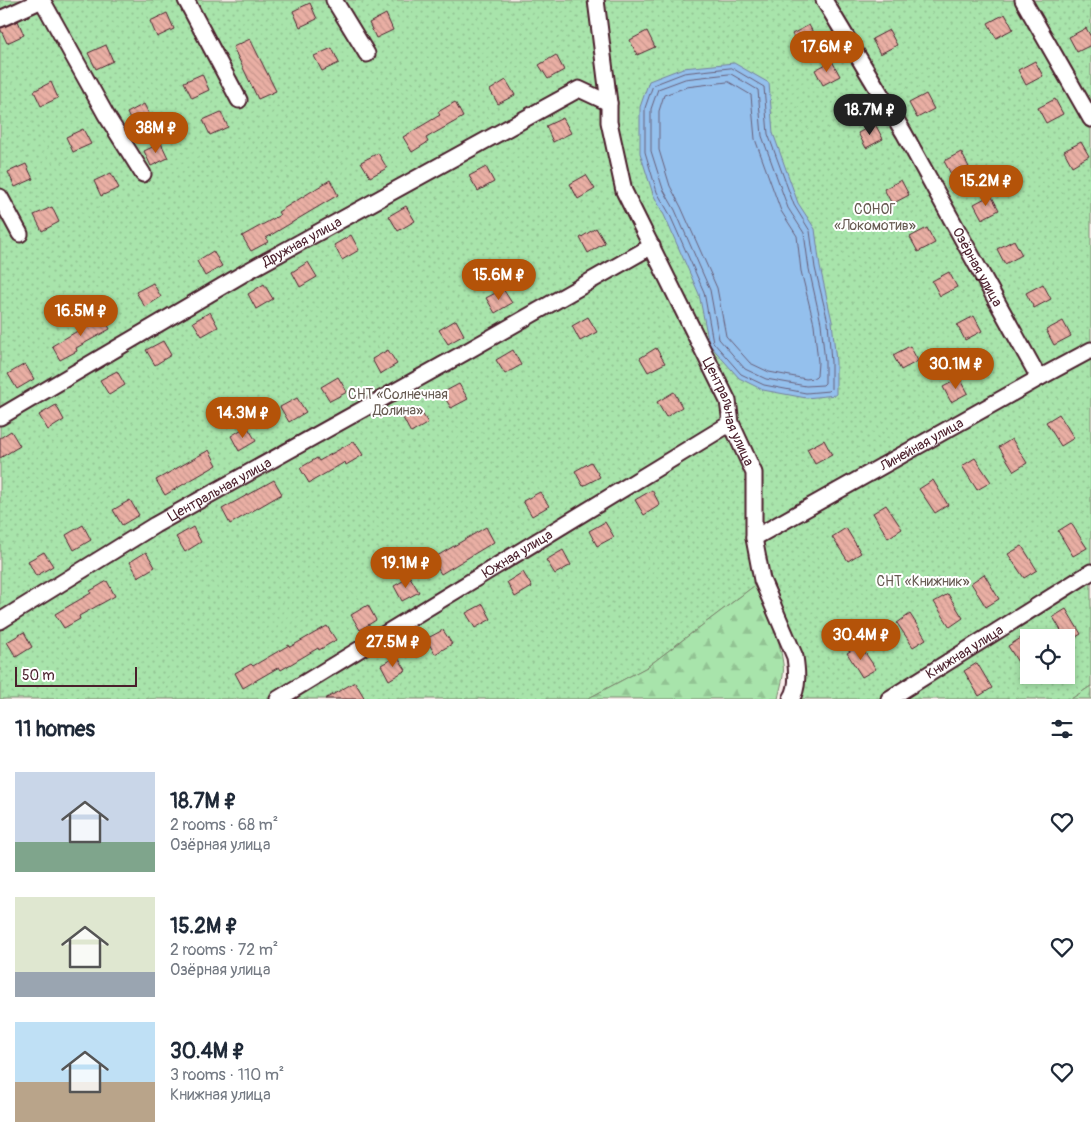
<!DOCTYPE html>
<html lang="en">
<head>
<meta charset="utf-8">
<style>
  body { margin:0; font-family:Pangolin,sans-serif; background:#f2f2f3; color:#1f2937; height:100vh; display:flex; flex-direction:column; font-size:19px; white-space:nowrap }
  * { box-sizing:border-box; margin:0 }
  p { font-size:16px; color:#747a83 }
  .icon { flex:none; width:28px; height:28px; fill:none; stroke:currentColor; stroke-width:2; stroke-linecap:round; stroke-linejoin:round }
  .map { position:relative; height:699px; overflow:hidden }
  .side { display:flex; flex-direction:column; background:#fff; flex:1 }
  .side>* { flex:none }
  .controls { position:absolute; left:1020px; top:629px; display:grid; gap:10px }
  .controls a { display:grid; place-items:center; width:55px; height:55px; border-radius:0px; background:#fff; box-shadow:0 2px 8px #0003; font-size:25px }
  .scale { position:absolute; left:15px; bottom:12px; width:122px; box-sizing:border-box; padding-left:5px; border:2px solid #4a1f2b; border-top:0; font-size:14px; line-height:18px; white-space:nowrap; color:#4a1f2b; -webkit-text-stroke:4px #fff; paint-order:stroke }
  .price { position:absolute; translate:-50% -42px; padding:0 11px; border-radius:18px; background:#b45309; color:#fff; font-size:16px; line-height:32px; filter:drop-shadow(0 1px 2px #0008) }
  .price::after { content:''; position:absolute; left:50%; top:30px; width:15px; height:11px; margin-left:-8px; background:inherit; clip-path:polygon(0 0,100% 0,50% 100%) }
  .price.on { background:#222; color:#fff }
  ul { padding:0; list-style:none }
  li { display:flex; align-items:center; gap:15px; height:125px; padding:0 15px }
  li span { display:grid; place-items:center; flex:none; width:140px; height:100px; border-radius:0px; color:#555 }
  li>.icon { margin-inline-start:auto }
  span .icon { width:60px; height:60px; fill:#fffc; stroke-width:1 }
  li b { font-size:21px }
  h2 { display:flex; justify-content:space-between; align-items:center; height:60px; padding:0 15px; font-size:21px }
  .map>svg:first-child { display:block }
  .green { fill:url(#green-dots); stroke:#79826b; fill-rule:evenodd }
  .forest { fill:url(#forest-firs); stroke:#79826b }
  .water { fill:#94c0ed; stroke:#76809f }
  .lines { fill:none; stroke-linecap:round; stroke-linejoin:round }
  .shore { stroke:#685f79; stroke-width:1 }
  .building { fill:url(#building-back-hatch); stroke:#4a1f2b }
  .street-casing { stroke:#4a1f2b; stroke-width:19 }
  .street { stroke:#fff; stroke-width:15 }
  .labels { text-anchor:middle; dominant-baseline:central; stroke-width:4; stroke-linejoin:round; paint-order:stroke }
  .park-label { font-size:14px; fill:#665a51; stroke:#fff }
  .street-label { font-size:14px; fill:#4a1f2b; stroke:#fff }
</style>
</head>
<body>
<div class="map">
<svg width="1091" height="699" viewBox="0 0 1091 699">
  <defs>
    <pattern id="green-dots" width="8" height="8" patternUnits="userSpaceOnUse" patternTransform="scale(1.25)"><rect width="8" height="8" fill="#a8e4ab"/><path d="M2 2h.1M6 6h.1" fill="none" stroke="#92c393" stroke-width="1.8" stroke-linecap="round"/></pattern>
    <pattern id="forest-firs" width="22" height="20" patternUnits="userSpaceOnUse" patternTransform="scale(1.25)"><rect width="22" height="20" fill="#a8e4ab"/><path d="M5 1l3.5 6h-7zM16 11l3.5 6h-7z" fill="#92c393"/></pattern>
    <pattern id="building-back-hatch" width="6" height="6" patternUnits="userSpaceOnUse" patternTransform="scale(1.25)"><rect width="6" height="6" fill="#e9afa4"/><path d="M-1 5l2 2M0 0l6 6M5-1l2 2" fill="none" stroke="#c9968d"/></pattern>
  </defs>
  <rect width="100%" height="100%" fill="#fbefed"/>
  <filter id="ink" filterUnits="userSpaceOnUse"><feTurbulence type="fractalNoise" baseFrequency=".02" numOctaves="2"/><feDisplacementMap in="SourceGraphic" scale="10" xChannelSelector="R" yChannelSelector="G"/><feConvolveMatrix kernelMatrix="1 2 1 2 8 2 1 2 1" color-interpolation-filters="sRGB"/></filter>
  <g filter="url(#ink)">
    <!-- green -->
    <path class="green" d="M0,0H1091V686L1071,699H797L789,645L777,592L755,541L762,580L647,667L587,699H0ZM1029,638H1066V675H1029Z"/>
    <!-- forest -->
    <g class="forest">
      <path d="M754,586C767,610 780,637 783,664C785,675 780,688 778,699H587L647,667Z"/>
      <path d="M1091,686V699H1071Z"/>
    </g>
    <!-- water -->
    <path class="water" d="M734,63L769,83L773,133L798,203L815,229L820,267L832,321L836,362V395L806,398L763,390L739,378L709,344L699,294L664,215L653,194L640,153V107L649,81L683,68Z"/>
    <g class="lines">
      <!-- shore -->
      <g class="shore">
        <path d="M732,68L764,87L768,134L794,205L810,231L815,268L828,322L831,362V389L829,391L806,393L764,385L741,374L713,342L704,292L669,213L657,192L645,152V108L653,85L684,73Z"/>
        <path d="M731,74L758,90L762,136L788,208L804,233L809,269L821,323L825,362V383L823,385L806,386L766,379L745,369L719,339L710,290L675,210L663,189L651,151V109L658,89L685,79Z"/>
        <path d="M729,82L751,95L755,139L781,211L797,236L801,271L814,324L818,362L817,376L815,378L806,379L769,372L750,363L726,336L717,288L681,207L670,186L659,150V111L664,95L687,87Z"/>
      </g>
    </g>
    <!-- building -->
    <g class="building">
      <path d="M310,3L317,19L300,27L293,11Z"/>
      <path d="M167,13L174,29L157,37L150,21Z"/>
      <path d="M386,14L393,30L376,38L369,23Z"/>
      <path d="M1005,14L1013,29L996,38L988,23Z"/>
      <path d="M18,21L24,35L7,43L0,28Z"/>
      <path d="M809,25L817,40L800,49L792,34Z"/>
      <path d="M1086,28L1091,37V45L1077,52L1069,37Z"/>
      <path d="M889,30L897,45L880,54L872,39Z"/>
      <path d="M647,31L655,47L637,55L630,40Z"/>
      <path d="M250,39L276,91L258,99L233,47Z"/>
      <path d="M106,45L113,61L96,69L88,53Z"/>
      <path d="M332,48L339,63L322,71L314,56Z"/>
      <path d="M556,55L564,70L548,79L539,65Z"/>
      <path d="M832,61L840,76L823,85L815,70Z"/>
      <path d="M1035,61L1043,76L1026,85L1018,70Z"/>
      <path d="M202,74L209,90L192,98L184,82Z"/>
      <path d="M506,80L515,95L498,104L490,90Z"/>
      <path d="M51,82L58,98L41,106L34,91Z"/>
      <path d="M926,94L934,109L917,118L909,103Z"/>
      <path d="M1055,99L1063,114L1046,123L1038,108Z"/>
      <path d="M455,102L463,117L426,138L428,142L412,152L403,137L440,115L438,112Z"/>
      <path d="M144,104L152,120L134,128L127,113Z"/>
      <path d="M221,112L228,127L210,135L203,120Z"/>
      <path d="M563,118L571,133L553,142L546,126Z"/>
      <path d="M875,124L883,139L866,148L858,133Z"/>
      <path d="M83,129L91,144L73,152L66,137Z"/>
      <path d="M1081,142L1089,156L1072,166L1064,151Z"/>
      <path d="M161,143L168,158L151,166L144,151Z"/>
      <path d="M961,152L969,167L952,176L944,161Z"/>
      <path d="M378,153L387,168L370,177L361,162Z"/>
      <path d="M26,164L33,179L15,187L8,172Z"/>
      <path d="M486,167L494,182L478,191L469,176Z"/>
      <path d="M111,173L119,188L101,196L94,181Z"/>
      <path d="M586,175L595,189L578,199L570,184Z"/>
      <path d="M330,180L338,195L266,238L268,242L251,251L242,236L280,215L278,212Z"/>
      <path d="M901,180L909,195L892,204L884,189Z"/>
      <path d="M991,195L999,210L982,219L974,204Z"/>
      <path d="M406,206L415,221L398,231L389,216Z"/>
      <path d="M52,207L59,222L42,231L34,215Z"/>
      <path d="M596,228L605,243L588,253L580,238Z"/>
      <path d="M927,228L935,243L918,252L910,237Z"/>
      <path d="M351,235L359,250L342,260L334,245Z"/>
      <path d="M1014,240L1022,255L1005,264L997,249Z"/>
      <path d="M213,251L222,266L205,276L197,261Z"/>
      <path d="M308,262L317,277L300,287L292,272Z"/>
      <path d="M949,272L957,287L940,296L932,281Z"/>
      <path d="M153,283L161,297L145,307L136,292Z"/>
      <path d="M264,284L273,299L256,309L248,294Z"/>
      <path d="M1043,284L1051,299L1034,308L1026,293Z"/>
      <path d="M503,289L512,303L495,313L486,298Z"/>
      <path d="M210,312L218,327L202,336L193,322Z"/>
      <path d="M102,314L110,329L76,348L77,351L60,360L52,346L86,326L85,323Z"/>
      <path d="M974,316L982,331L965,340L957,325Z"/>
      <path d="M588,317L597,332L580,341L572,326Z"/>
      <path d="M456,320L464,335L448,344L439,330Z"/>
      <path d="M1063,321L1071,336L1054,345L1046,330Z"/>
      <path d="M163,341L171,355L155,365L146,350Z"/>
      <path d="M910,346L918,361L901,370L893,355Z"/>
      <path d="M656,348L665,363L648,372L640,358Z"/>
      <path d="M388,350L397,364L380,374L372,359Z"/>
      <path d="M513,350L521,365L505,374L496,360Z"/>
      <path d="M25,364L34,379L17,389L8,374Z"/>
      <path d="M117,371L125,385L109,395L100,380Z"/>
      <path d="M338,377L347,392L330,401L321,387Z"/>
      <path d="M960,378L968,393L951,402L943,387Z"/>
      <path d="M459,384L468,399L451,408L442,393Z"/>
      <path d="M674,392L682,407L666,417L657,402Z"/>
      <path d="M297,398L306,412L289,422L280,407Z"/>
      <path d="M56,405L64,420L48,430L39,415Z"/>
      <path d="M419,408L428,423L411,433L403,418Z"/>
      <path d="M1059,414L1074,438L1061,446L1046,422Z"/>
      <path d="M247,426L256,441L239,451L231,436Z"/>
      <path d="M11,431L20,446L0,458V438Z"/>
      <path d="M1012,439L1027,463L1014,471L999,447Z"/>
      <path d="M824,440L832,455L815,464L807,449Z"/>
      <path d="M354,441L363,455L346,465L345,462L309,483L300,468L317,458L319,461Z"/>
      <path d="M209,450L217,465L165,495L156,480Z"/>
      <path d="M975,458L991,482L977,490L962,466Z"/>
      <path d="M591,462L600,477L583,486L575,471Z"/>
      <path d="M274,480L282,494L230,524L222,509Z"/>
      <path d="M933,480L948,505L935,513L919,489Z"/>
      <path d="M652,490L660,505L644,515L635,500Z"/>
      <path d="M540,492L549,506L532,516L523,501Z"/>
      <path d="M130,500L139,515L122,525L113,510Z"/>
      <path d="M886,505L902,529L888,538L873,513Z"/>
      <path d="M605,522L614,537L597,546L589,531Z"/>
      <path d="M1071,523L1087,548L1073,556L1058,531Z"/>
      <path d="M83,525L91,540L74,550L66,535Z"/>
      <path d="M193,527L201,542L185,552L176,537Z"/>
      <path d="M486,527L494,542L441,574L432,559Z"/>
      <path d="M846,528L861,553L848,561L832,537Z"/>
      <path d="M1022,546L1037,570L1024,578L1008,554Z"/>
      <path d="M563,550L571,565L555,574L546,560Z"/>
      <path d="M44,552L53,566L36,576L28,561Z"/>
      <path d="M146,552L155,567L138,577L130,562Z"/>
      <path d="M523,572L532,587L515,597L507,582Z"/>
      <path d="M984,574L999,599L986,607L971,583Z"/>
      <path d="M410,577L419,592L402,601L394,586Z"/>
      <path d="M107,581L115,596L79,616L80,619L64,628L55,614L91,593L90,591Z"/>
      <path d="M948,594L963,618L950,627L934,602Z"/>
      <path d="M483,604L491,619L475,628L466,613Z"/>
      <path d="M368,605L376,620L360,630L351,615Z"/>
      <path d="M1066,609L1081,634L1068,642L1053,617Z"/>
      <path d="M910,614L926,639L913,647L897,623Z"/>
      <path d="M327,626L336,640L319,650L318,648L281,670L279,667L243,688L235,673L251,664L253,666L289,645L290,647Z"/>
      <path d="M443,630L452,644L435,654L426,639Z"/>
      <path d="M24,632L32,647L16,657L7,642Z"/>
      <path d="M1021,638L1029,651V680L1008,646Z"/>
      <path d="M860,645L876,669L862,677L847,653Z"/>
      <path d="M397,656L406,670L389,680L381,665Z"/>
      <path d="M977,663L992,688L979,696L964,671Z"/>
      <path d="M355,682L365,699H325Z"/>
    </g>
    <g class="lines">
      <!-- street casing -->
      <g class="street-casing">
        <g id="street">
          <path d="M42,0L106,115L143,174"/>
          <path d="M186,0L239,100"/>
          <path d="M334,0L367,54"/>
          <path id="s1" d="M596,0L609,103V122L624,191L728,401L731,423L754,473V538L762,580L795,657C797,670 799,688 791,699"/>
          <path id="s2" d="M824,0L904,133L1039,378"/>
          <path d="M1023,0L1091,119"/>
          <path d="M0,19L42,0"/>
          <path d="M0,197L20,234"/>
          <path id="s3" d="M0,417L248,271L579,89L609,103"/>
          <path id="s4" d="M754,538L1039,378L1091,350"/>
          <path id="s5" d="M0,621L155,525L464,353L652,246"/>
          <path id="s6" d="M278,699L731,423"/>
          <path id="s7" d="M889,699L1091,572"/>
        </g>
      </g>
      <!-- street -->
      <use href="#street" class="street"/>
    </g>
  </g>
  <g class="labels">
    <!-- park labels -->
    <g class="park-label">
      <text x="875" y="209">СОНОГ<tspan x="875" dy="16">«Локомотив»</tspan></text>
      <text x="398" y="394">СНТ «Солнечная<tspan x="398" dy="16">Долина»</tspan></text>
      <text x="923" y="581">СНТ «Книжник»</text>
    </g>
    <!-- street labels -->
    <g class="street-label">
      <text stroke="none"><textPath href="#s3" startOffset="349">Дружная улица</textPath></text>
      <text stroke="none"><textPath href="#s2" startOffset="308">Озёрная улица</textPath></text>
      <text stroke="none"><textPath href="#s1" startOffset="438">Центральная улица</textPath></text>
      <text stroke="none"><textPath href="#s4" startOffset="192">Линейная улица</textPath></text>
      <text stroke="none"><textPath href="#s5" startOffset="256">Центральная улица</textPath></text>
      <text stroke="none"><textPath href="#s6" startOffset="280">Южная улица</textPath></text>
      <text stroke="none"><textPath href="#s7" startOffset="89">Книжная улица</textPath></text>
    </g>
  </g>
</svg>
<div class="controls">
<a><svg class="icon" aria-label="locate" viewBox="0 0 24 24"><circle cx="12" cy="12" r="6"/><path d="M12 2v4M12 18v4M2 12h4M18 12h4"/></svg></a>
</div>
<div class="scale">50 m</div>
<b class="price" style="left:827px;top:73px">17.6M ₽</b>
<b class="price on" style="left:870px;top:136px">18.7M ₽</b>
<b class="price" style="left:156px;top:154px">38M ₽</b>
<b class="price" style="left:986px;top:207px">15.2M ₽</b>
<b class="price" style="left:499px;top:301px">15.6M ₽</b>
<b class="price" style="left:81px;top:337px">16.5M ₽</b>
<b class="price" style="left:956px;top:390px">30.1M ₽</b>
<b class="price" style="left:243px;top:439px">14.3M ₽</b>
<b class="price" style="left:406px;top:589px">19.1M ₽</b>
<b class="price" style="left:861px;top:661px">30.4M ₽</b>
<b class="price" style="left:393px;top:668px">27.5M ₽</b>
</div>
<section class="side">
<h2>11 homes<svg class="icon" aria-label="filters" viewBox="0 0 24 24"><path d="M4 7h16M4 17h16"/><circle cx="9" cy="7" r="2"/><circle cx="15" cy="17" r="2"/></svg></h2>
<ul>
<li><span style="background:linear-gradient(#c9d6e8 70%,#7fa58c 0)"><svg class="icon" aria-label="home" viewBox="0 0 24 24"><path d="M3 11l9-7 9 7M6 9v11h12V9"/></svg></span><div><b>18.7M ₽</b><p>2 rooms · 68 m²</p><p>Озёрная улица</p></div><svg class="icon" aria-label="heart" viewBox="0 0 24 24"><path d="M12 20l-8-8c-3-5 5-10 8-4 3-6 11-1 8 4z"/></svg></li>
<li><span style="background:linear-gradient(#dfe7d0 75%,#9aa5b1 0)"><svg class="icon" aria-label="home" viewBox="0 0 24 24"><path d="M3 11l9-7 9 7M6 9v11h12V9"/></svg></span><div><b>15.2M ₽</b><p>2 rooms · 72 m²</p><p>Озёрная улица</p></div><svg class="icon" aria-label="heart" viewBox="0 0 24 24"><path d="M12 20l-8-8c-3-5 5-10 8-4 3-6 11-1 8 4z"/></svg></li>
<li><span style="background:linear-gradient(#bfe0f5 60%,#b9a48a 0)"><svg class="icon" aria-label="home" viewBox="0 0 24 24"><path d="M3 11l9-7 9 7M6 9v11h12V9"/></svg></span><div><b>30.4M ₽</b><p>3 rooms · 110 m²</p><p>Книжная улица</p></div><svg class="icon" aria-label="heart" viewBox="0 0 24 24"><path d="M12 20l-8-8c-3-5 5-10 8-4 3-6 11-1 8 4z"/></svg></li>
</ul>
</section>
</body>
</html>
